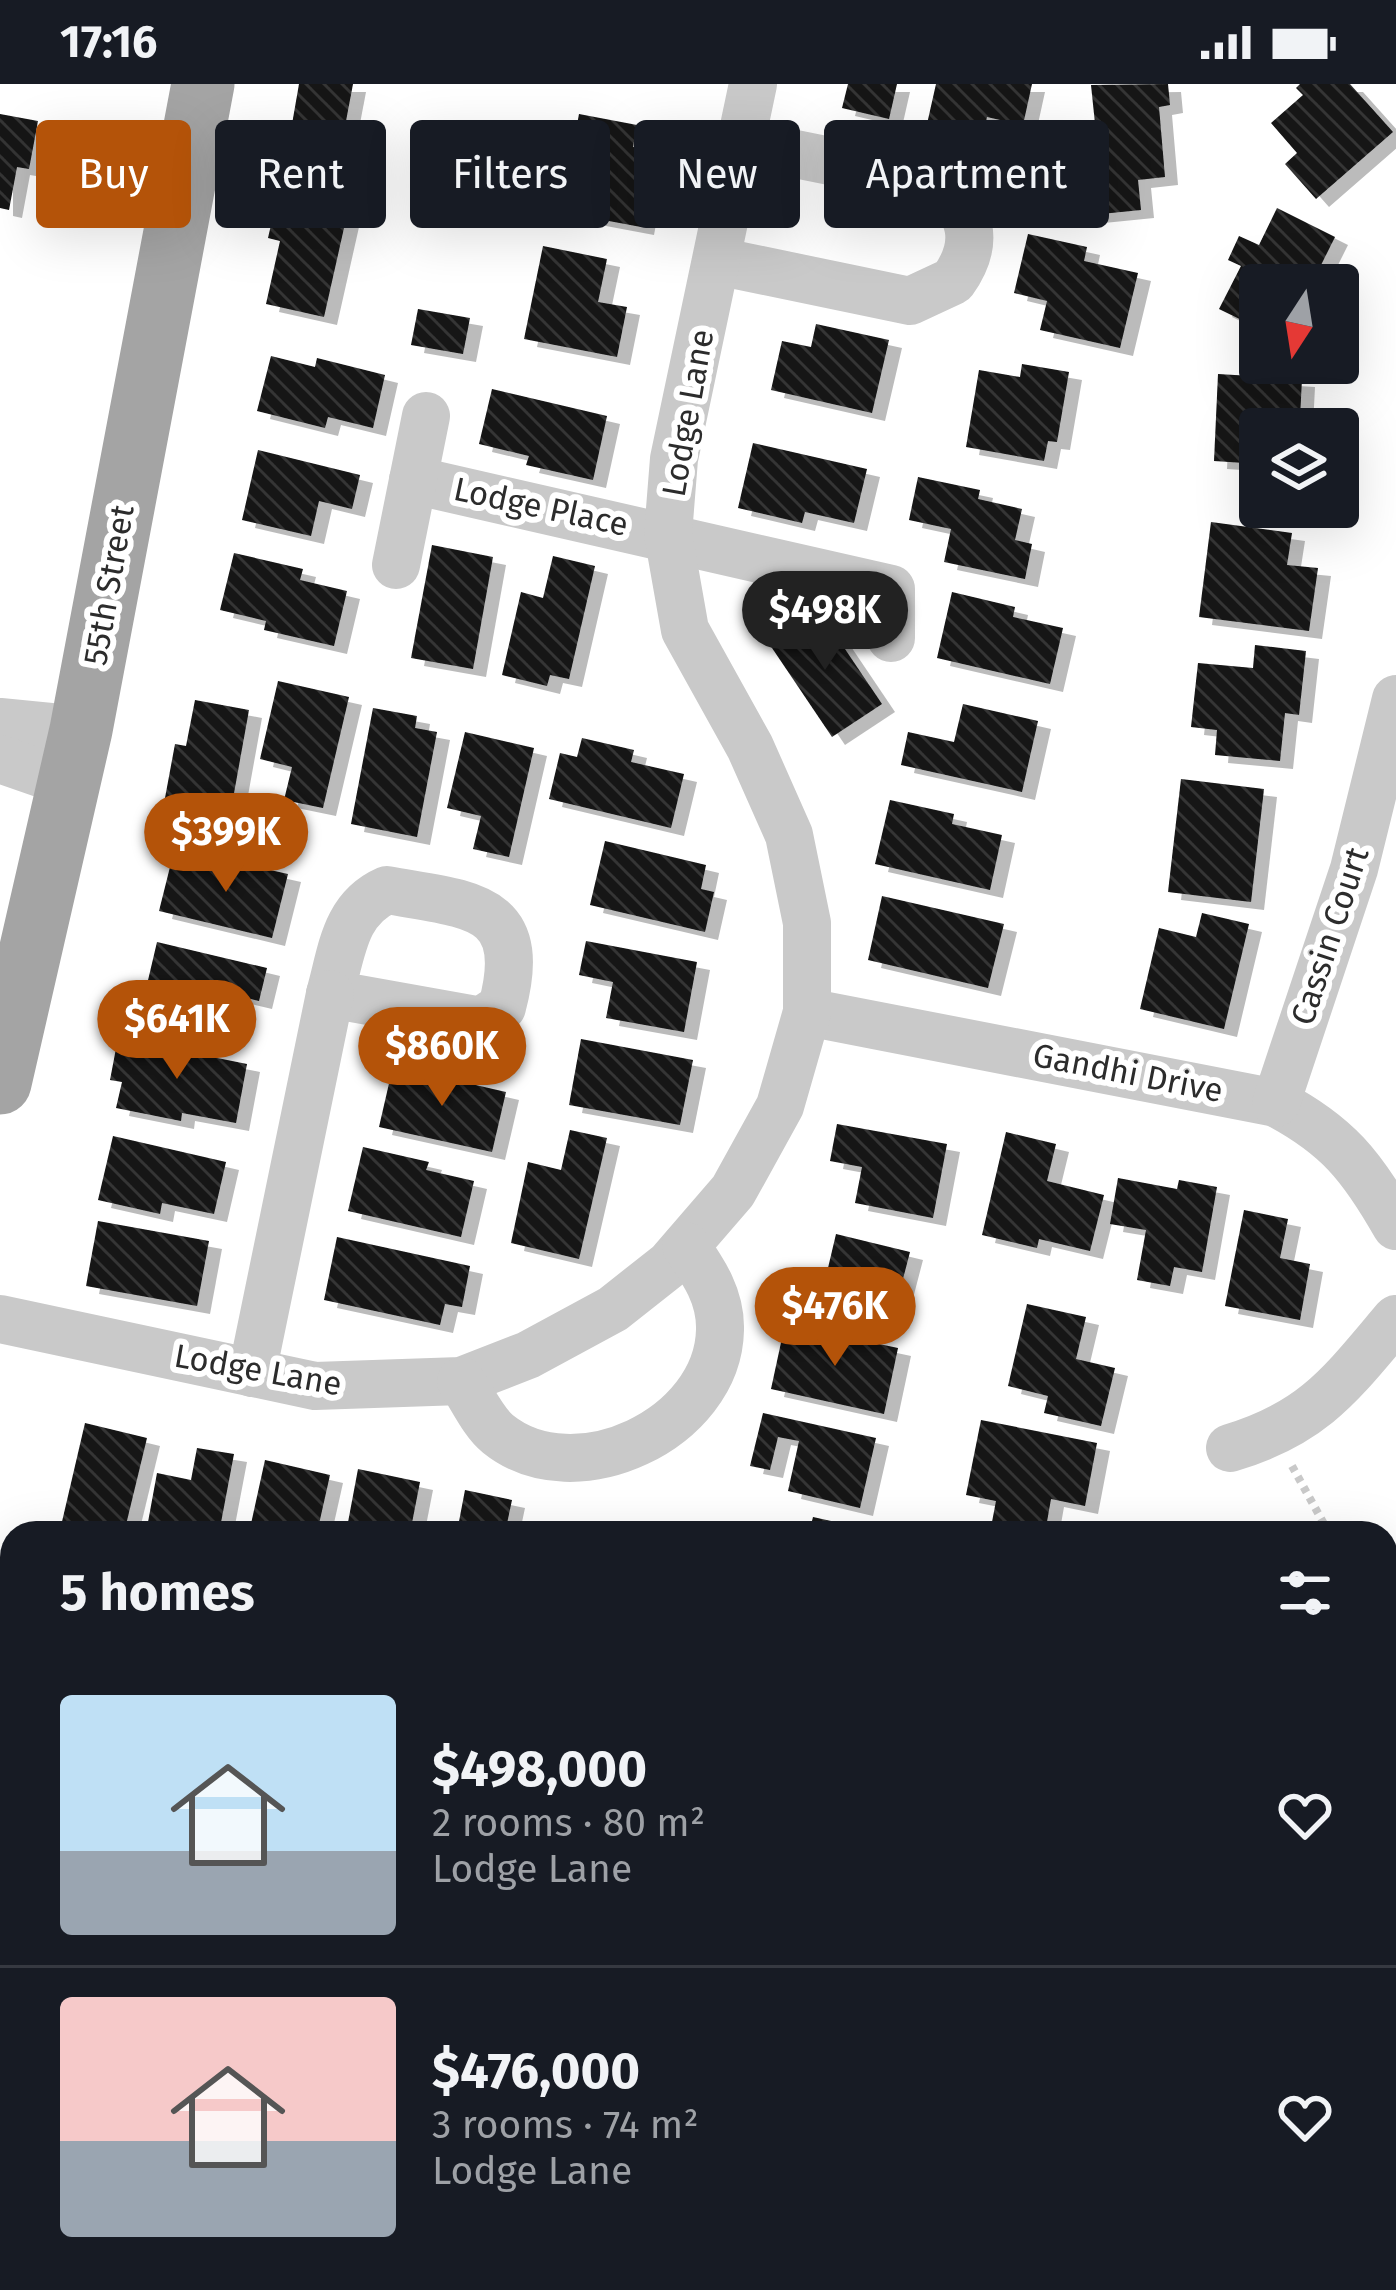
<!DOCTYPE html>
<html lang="en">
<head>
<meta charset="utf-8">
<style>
  body { margin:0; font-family:"Fira Sans",sans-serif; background:#20242c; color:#f1f3f6; height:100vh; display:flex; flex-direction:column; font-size:45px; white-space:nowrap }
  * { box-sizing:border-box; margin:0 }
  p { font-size:39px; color:#9ea1a6 }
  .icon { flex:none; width:66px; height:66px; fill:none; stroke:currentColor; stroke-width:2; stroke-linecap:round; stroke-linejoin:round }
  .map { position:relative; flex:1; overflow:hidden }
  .panel { position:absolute; left:0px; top:1437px; width:1398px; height:771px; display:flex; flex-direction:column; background:#171b24; border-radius:36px 36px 0 0; box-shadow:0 12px 48px #0002 }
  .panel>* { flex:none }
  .top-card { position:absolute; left:36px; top:36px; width:1326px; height:108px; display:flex; gap:24px }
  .needle { width:78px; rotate:192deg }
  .fabs { position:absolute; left:1239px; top:180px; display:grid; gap:24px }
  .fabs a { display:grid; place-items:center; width:120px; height:120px; border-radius:12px; background:#171b24; box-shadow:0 12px 48px #0002; font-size:60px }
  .price { position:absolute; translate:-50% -102px; padding:0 27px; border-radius:42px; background:#b45309; color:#fff; font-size:39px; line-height:78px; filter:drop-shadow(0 3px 6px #0008) }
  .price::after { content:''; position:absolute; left:50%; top:72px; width:36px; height:27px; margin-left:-18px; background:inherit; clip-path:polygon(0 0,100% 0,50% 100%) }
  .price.current { background:#222; color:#fff }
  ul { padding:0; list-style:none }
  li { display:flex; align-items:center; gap:36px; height:300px; padding:0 60px }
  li+li { border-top:3px solid #363941 }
  li span { display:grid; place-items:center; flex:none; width:336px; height:240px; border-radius:12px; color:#555 }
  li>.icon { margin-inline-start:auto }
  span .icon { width:144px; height:144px; fill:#fffc; stroke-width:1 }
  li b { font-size:51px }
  h2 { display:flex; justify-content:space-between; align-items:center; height:144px; padding:0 60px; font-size:51px }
  .pill { padding:0 42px; border-radius:12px; background:#171b24; box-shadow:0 12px 48px #0002; font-size:42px; line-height:108px }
  .pill.current { background:#b45309; color:#fff }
  .status { display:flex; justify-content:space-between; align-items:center; height:84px; padding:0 60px; background:#171b24; direction:ltr }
  .status svg { height:33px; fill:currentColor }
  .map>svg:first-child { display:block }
  .building { fill:url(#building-back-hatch); filter:url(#shadow) }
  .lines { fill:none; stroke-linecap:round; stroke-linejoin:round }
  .path { stroke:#c9c9c9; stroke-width:8; stroke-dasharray:6 6; stroke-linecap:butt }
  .minor { stroke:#c9c9c9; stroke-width:48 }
  .major { stroke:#a4a4a4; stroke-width:63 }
  .labels { text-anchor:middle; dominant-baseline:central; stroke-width:12; stroke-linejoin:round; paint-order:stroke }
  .street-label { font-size:33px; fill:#2c2c2c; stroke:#fff }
</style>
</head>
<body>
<div class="status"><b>17:16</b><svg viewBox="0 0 49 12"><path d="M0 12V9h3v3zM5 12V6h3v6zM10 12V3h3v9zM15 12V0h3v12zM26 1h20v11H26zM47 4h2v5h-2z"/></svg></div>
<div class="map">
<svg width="1396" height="2206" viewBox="0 0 1396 2206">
  <defs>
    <pattern id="building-back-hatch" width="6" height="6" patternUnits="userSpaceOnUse" patternTransform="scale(3)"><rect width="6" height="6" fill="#131313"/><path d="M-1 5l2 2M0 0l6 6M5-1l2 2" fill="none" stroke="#363636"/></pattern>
    <filter id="shadow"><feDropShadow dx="13" dy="8" stdDeviation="0" flood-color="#0004"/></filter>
  </defs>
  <rect width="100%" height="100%" fill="#fff"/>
  <!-- building -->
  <g class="building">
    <path d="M299,0H353L338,79L287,69Z"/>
    <path d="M848,0H897L889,35L842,24Z"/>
    <path d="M936,0H1032L1023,41L987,33L983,52L927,40Z"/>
    <path d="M1168,0L1170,21L1159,23L1165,93L1138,96L1141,126L1091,131L1086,79L1099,78L1091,1Z"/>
    <path d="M1300,0H1350L1393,48L1316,115L1285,80L1297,69L1271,39L1303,11L1296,4Z"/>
    <path d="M0,30L38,37L29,85L17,83L9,126L0,124Z"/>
    <path d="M579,30L637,41L633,63L655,67L641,143L561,128Z"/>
    <path d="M283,88L353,104L324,233L266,220L280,157L268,154Z"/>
    <path d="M1277,124L1335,153L1311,201H1260V245L1219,225L1241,182L1228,176L1239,152L1259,161Z"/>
    <path d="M1028,150L1087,163L1084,177L1138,189L1120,264L1040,246L1047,217L1014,209Z"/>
    <path d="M543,162L607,175L598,218L627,223L617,273L524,255Z"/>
    <path d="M418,225L470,234L463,270L411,261Z"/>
    <path d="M816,240L889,256L872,329L771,306L782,257L811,263Z"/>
    <path d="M271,272L315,283L317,274L385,291L373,344L328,333L325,344L257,327Z"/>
    <path d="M1022,280L1069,288L1057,358L1048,357L1044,377L966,363L979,286L1020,293Z"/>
    <path d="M1218,290L1302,295L1300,334L1321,335L1320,345H1260V380L1214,377Z"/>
    <path d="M492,305L607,332L593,396L526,381L529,372L479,360Z"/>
    <path d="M753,359L867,385L854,439L805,428L802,439L738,424Z"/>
    <path d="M258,366L360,391L352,425L319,417L311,452L242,436Z"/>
    <path d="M918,393L980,406L978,415L1022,425L1015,456L1032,460L1025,495L944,478L951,445L909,436Z"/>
    <path d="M1211,438L1292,449L1287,481L1318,484L1309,547L1199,533Z"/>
    <path d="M432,461L493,473L473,585L411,574Z"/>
    <path d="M234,469L303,485L300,496L347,507L334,562L264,546L266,537L220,526Z"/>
    <path d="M553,472L595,482L569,595L550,591L547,602L502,591L521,508L543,514Z"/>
    <path d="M952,508L1015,523L1013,533L1063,544L1050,600L937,574Z"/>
    <path d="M818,525L882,620L832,653L768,558Z"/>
    <path d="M1255,561L1306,567L1299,631L1285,629L1280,677L1215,671L1217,646L1191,643L1198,579L1253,584Z"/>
    <path d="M278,597L349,613L323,724L284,716L292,683L260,675Z"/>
    <path d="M195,616L249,626L227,748L179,739L183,718L165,714L175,660L186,662Z"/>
    <path d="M963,620L1038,637L1022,708L901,681L908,648L954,658Z"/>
    <path d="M373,624L417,632L415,644L437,648L417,753L351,740Z"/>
    <path d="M465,648L534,664L509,773L473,765L481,732L447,724Z"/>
    <path d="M582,654L634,666L631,678L684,690L671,744L549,715L560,669L577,673Z"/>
    <path d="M1181,695L1264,705L1251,818L1168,808Z"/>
    <path d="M890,716L954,730L952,740L1002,751L990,806L875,780Z"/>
    <path d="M605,757L706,781L701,805L714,808L705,848L590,821Z"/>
    <path d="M172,775L219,786L221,775L288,790L272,854L159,827Z"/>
    <path d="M882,812L1004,840L988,904L868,876Z"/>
    <path d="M1202,829L1249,840L1224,945L1140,925L1159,844L1196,853Z"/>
    <path d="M586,857L697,878L684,948L606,934L613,898L579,891Z"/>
    <path d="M157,858L267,884L259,917L230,910L221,945L141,926Z"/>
    <path d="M118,954L247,980L236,1039L182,1029L181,1037L116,1024L122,998L110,996Z"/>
    <path d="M581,955L693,976L680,1041L569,1021Z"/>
    <path d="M393,982L506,1008L492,1068L379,1043Z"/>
    <path d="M837,1040L947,1060L933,1134L855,1119L862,1083L830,1077Z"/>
    <path d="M570,1046L607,1054L579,1175L511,1159L528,1078L561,1086Z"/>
    <path d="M1006,1048L1056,1060L1047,1097L1104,1111L1090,1167L1039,1155L1037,1164L982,1151Z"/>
    <path d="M113,1052L226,1078L214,1130L162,1119L160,1130L98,1116Z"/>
    <path d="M363,1063L429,1078L426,1086L474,1097L461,1153L348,1127Z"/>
    <path d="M1118,1094L1177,1105L1179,1096L1217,1103L1202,1188L1174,1183L1170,1202L1137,1196L1146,1146L1110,1140Z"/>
    <path d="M1244,1126L1288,1135L1280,1174L1310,1180L1300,1236L1225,1222Z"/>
    <path d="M98,1137L209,1157L197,1222L86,1202Z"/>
    <path d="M836,1150L910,1168L898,1214L877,1209L872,1231L820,1218Z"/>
    <path d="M337,1153L470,1182L462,1223L445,1220L440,1241L324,1216Z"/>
    <path d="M1027,1220L1086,1233L1076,1275L1115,1284L1101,1342L1044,1329L1048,1312L1008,1302Z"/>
    <path d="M785,1240L898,1264L884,1330L771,1305Z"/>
    <path d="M763,1329L876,1354L860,1424L788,1407L799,1357L778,1353L770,1386L750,1382Z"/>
    <path d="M981,1336L1097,1359L1085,1422L1051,1415L1045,1449L992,1438L996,1417L966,1411Z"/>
    <path d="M85,1339L147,1354L124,1449L61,1442Z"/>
    <path d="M197,1364L234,1370L219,1449H146L157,1389L191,1396Z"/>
    <path d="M265,1376L330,1391L317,1449H249Z"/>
    <path d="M358,1385L420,1398L410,1449H346Z"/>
    <path d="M465,1406L512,1416L505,1449H430L432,1442L457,1448Z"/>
    <path d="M813,1433L876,1447V1449H809Z"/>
    <path d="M539,1440L577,1447V1449H537Z"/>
    <path d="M1396,1526V1598L1386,1596V1562Z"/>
    <path d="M0,1714L12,1716V1824L2,1874Z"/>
    <path d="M1386,1959L1396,1961V2006L1388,2043Z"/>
  </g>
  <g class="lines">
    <!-- path -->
    <g class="path">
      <path d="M1292,1382L1329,1449"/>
      <path d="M998,2196H1041L1057,2206"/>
    </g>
    <!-- minor -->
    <g class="minor">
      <path d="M717,177L910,217L953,197C981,158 972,125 934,98L741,59"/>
      <path d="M413,396L891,505V554"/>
      <path d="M396,481L426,332"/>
      <path d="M0,638L81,646"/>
      <path d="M0,675L69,699"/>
      <path d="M387,806C470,821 530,819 502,923L481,937L330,910C342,868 344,825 387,806Z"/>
      <path d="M807,928L1276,1019C1337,1051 1362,1082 1396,1142"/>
      <path d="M1276,1019L1354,785L1396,615"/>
      <path d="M0,1235L315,1302L461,1297L528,1271L613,1225L670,1180L733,1107L780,1022L807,928V839L789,751L750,663L685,546L668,450L674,375L753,0"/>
      <path d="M252,1289L330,910"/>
      <path d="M461,1297C472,1313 483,1338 498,1350C575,1412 718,1345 720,1246C721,1213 704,1188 686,1162"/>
      <path d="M1230,1364C1314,1339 1341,1300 1396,1235"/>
      <path d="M0,1592L12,1615"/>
      <path d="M0,1681L12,1685"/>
      <path d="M0,1919L12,1922"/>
    </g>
    <!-- major -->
    <g class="major">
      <path d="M0,999L81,646L203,0"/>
      <path d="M0,2065L12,2067"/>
      <path d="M0,2152L12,2155"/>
      <path d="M207,2196L254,2206"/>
      <path d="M565,2196L611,2206"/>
    </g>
  </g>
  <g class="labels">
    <!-- street labels -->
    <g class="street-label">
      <text transform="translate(688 329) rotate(-80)">Lodge Lane</text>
      <text transform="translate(541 423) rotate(12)">Lodge Place</text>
      <text transform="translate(109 501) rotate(-80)">55th Street</text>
      <text transform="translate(1330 852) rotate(-72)">Cassin Court</text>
      <text transform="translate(1128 989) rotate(11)">Gandhi Drive</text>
      <text transform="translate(258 1286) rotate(10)">Lodge Lane</text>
    </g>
  </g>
</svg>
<div class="fabs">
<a><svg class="needle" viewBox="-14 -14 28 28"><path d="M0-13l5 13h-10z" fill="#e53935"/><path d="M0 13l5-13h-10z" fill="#9ea1a6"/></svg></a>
<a><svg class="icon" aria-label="layers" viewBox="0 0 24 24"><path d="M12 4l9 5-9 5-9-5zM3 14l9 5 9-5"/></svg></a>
</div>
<b class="price current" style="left:825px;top:589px">$498K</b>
<b class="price" style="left:226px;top:811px">$399K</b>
<b class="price" style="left:177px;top:998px">$641K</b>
<b class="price" style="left:442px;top:1025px">$860K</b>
<b class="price" style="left:835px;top:1285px">$476K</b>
<div class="top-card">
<a class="pill current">Buy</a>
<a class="pill">Rent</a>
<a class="pill">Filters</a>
<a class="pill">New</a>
<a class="pill">Apartment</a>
</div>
<section class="panel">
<h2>5 homes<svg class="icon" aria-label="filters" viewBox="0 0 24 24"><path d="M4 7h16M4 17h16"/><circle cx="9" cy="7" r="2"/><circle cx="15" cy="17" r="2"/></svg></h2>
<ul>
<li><span style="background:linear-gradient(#bfe0f5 65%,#9aa5b1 0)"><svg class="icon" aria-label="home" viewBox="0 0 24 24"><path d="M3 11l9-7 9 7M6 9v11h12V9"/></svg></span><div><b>$498,000</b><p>2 rooms · 80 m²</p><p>Lodge Lane</p></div><svg class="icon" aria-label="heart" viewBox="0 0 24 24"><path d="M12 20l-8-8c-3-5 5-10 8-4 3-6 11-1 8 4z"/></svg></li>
<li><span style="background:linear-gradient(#f6c9c9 60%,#9aa5b1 0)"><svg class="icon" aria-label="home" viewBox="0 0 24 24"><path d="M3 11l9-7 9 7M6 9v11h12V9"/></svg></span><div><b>$476,000</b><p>3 rooms · 74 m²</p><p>Lodge Lane</p></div><svg class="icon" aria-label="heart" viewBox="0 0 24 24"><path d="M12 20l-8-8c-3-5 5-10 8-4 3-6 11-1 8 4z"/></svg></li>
</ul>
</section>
</div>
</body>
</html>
